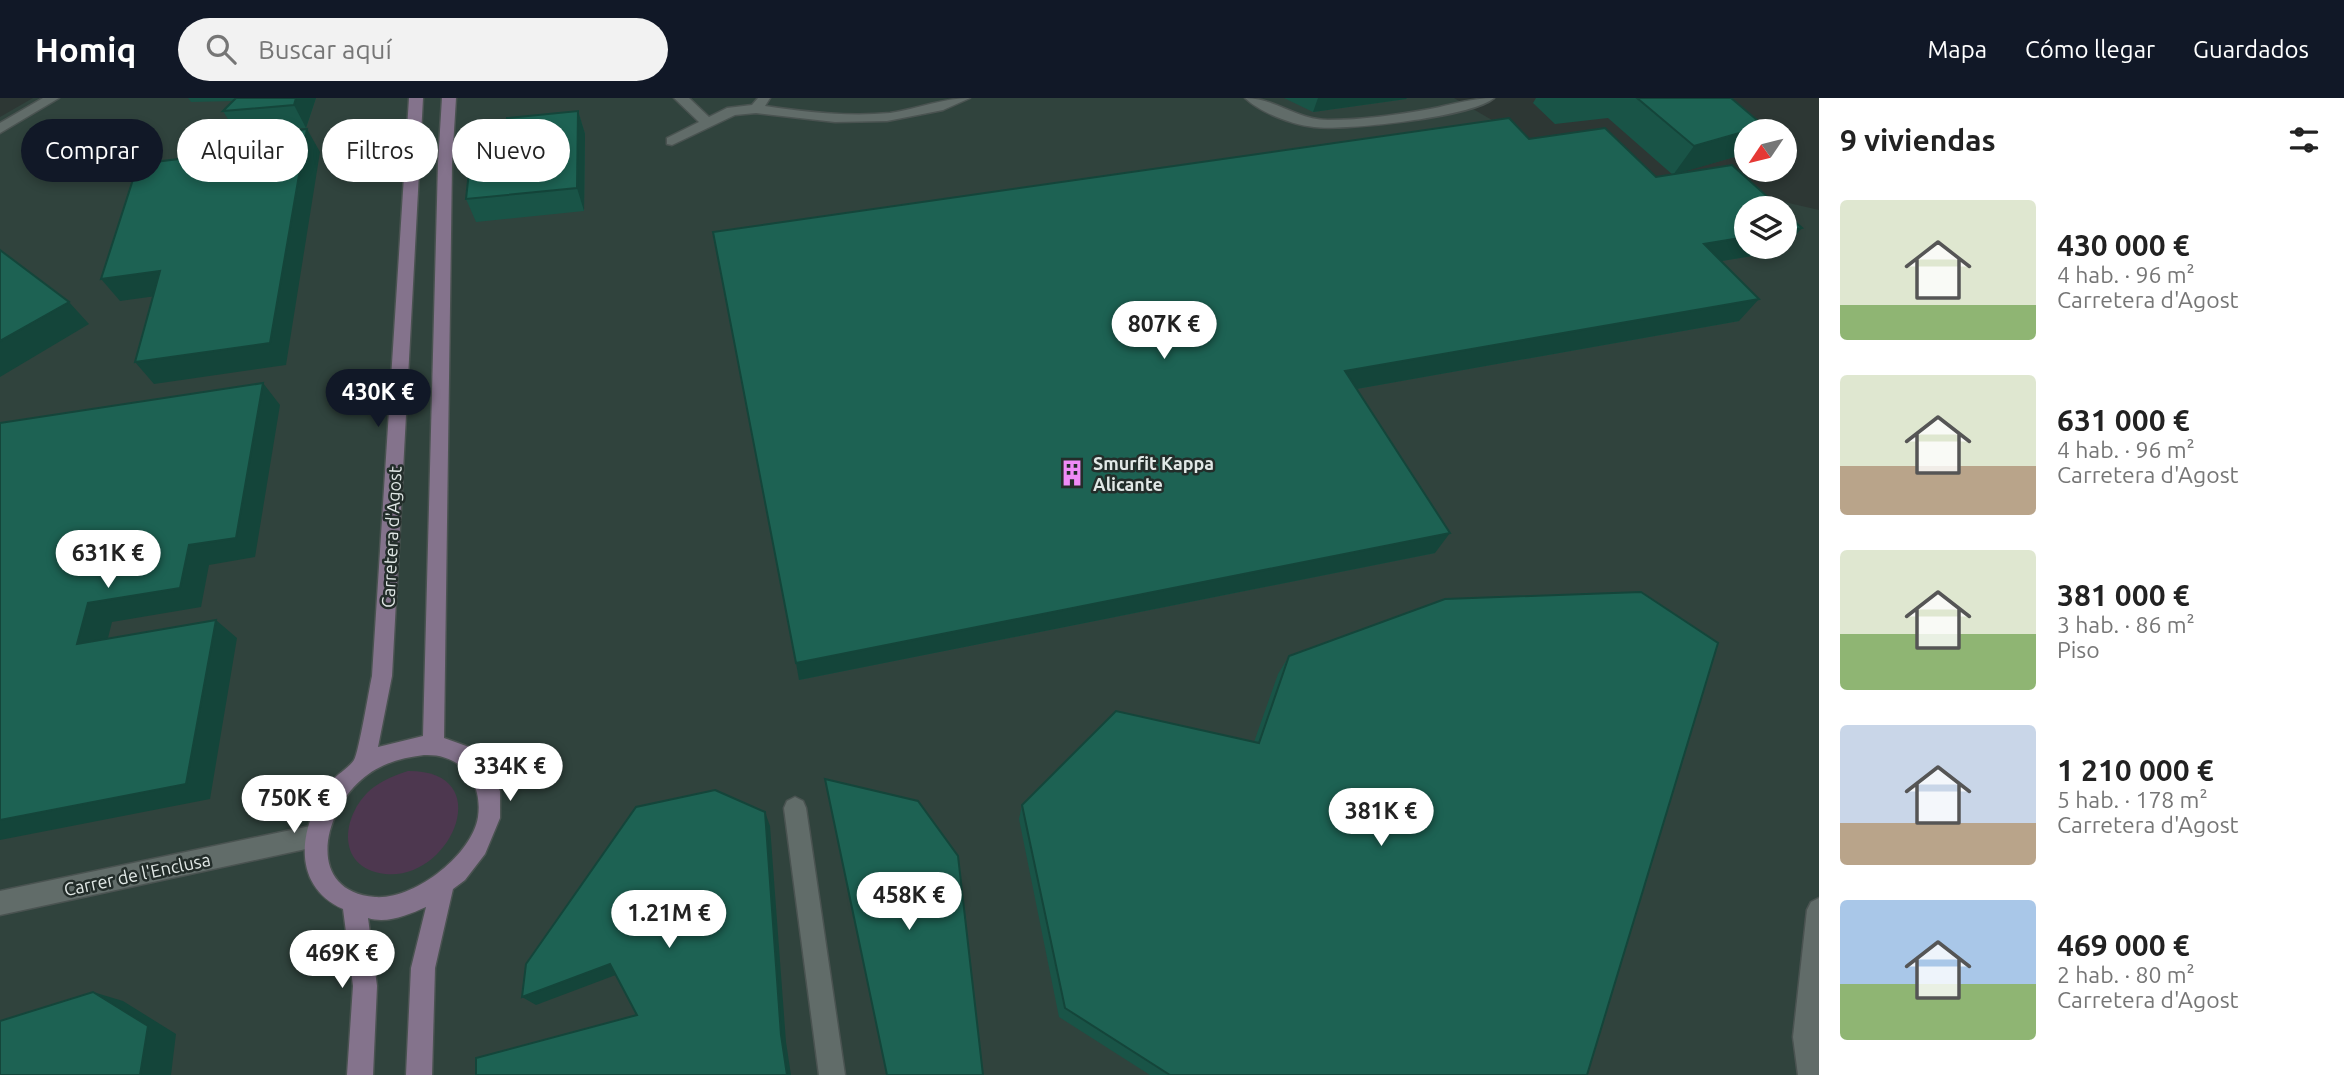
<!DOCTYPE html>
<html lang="es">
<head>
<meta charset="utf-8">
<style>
  body { margin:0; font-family:Ubuntu,sans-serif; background:#f2f2f2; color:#222; height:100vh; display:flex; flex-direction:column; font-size:26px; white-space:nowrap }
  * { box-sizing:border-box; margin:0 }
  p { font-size:23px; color:#767676 }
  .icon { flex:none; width:38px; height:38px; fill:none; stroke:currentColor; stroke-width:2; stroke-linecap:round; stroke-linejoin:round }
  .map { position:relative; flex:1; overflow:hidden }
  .panel { display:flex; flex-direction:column; background:#fff; width:525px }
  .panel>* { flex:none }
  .top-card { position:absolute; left:21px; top:21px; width:665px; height:63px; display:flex; gap:14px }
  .needle { width:46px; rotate:235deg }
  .tools { position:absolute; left:1734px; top:21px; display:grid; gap:14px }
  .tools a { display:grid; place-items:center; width:63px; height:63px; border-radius:50%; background:#fff; box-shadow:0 4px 10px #0003; font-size:35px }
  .price { position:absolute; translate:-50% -60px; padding:0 16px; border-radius:24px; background:#fff; color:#222; font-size:23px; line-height:46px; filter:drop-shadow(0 2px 4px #0008) }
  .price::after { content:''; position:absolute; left:50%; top:42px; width:21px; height:16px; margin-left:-10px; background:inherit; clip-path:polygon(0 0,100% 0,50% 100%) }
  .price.on { background:#111827; color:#fff }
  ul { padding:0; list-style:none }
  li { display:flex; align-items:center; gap:21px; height:175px; padding:0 21px }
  li span { display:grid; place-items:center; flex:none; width:196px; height:140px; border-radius:7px; color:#555 }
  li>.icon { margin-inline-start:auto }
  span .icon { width:84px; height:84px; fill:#fffc; stroke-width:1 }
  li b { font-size:30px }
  h2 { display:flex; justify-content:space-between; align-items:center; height:84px; padding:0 21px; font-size:30px }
  .chip { padding:0 24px; border-radius:32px; background:#fff; box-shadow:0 4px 10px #0003; font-size:24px; line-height:63px }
  .chip.on { background:#111827; color:#fff }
  header { display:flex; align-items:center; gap:42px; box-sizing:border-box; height:98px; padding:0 35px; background:#111827; color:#fff }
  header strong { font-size:33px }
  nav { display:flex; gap:38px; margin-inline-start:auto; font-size:24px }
  .search { width:490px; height:63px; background:#f2f2f2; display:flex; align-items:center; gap:18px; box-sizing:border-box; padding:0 24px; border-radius:38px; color:#767676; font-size:26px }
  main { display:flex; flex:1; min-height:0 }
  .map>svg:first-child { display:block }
  .built { fill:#30433d; fill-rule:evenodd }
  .green { fill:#4d374f }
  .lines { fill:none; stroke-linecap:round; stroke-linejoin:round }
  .service-casing { stroke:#4a5351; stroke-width:3 }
  .minor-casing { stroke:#4a5351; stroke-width:3 }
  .secondary-casing { stroke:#4a5351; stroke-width:3 }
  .service { fill:#616c69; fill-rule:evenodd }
  .minor { fill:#616c69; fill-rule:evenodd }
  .secondary { fill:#84738c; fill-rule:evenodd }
  .wall { fill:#195447 }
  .shaded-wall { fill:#14453a }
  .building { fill:#1d6253; stroke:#14453a; stroke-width:2 }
  .labels { text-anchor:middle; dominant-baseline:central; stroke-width:5; stroke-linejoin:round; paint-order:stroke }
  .poi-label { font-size:18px; font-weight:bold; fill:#e1e8e6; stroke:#232d2a; text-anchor:start }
  .street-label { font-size:18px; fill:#e1e8e6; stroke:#232d2a }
</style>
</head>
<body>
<header>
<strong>Homiq</strong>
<div class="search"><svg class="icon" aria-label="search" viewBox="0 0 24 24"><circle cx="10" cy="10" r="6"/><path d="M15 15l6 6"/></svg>Buscar aquí</div>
<nav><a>Mapa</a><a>Cómo llegar</a><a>Guardados</a></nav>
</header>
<main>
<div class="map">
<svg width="1819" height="977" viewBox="0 0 1819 977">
  <rect width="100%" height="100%" fill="#2d3734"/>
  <!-- built -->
  <path class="built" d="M33,0H1454L1523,40L1592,47L1652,90L1708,86L1819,112V977H0V19ZM1746,110H1785V149H1746Z"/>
  <!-- green -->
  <path class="green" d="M408,673C499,672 451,783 385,776C333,770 342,713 374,689C385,681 396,677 408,673Z"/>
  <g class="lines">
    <!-- service casing -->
    <g class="service-casing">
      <g id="service">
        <path d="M674,0H689L709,19L727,10L752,7L758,0H770L765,8C806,14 848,19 890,15C917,11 943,0 970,0L943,12L887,23L835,24L756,15L735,17L672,47L667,46V40L699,24Z"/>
        <path d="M1245,0C1275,0 1297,22 1328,22C1362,22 1397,17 1430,11C1451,7 1472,0 1494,0C1472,19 1345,33 1314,29C1293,27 1261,15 1245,0Z"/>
        <path d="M795,699L803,703L806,710L845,977H819L784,710L787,703Z"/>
        <path d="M1819,800V977H1798L1793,939L1807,812L1811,804Z"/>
      </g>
    </g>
    <!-- minor casing -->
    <g class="minor-casing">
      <g id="minor">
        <path d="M43,0H59L0,35V25Z"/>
        <path d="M315,727L323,730L326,738L323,746L315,749L0,817V793Z"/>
      </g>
    </g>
    <!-- secondary casing -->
    <g class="secondary-casing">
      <path id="secondary" d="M409,0H423L392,578L378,649L423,638L438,65L442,0H456L452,65L444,640L469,649L484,660L500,693V720L485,756L465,782L453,791L435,870L432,977H406L411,870L426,809C408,817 387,826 368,820L377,888L373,977H347L353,888L343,811C288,786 300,724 331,684C337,676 349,670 354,662C359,654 369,591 372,578ZM424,657C461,655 483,684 478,719C472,757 414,802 375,799C305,793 323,715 361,682C379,666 400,660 424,657Z"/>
    </g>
    <!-- service -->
    <use href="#service" class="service"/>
    <!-- minor -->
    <use href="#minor" class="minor"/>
    <!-- secondary -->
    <use href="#secondary" class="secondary"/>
  </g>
  <!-- wall -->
  <g class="wall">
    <path d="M188,0H316L306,30L237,36L223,13L234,3L191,4Z"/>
    <path d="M1284,0H1407L1406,1L1313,14Z"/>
    <path d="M1536,0H1731L1746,33V50L1741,57L1674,76L1782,153L1721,163L1739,223L1356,291L1435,455L799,582L1529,41L1656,79L1673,77L1608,20L1555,26L1533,5Z"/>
    <path d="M578,13L585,36L584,113L476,124L466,101L505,53Z"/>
    <path d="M1289,558L1587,977H1150L1059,919L1019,721L1022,707L1254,644L1278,576Z"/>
  </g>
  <!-- shaded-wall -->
  <g class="shaded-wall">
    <path d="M296,0H316L306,30L294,7Z"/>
    <path d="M1318,0H1407L1406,1L1313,14Z"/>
    <path d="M578,13L585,36L584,113L577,90Z"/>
    <path d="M1764,28L1759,33H1746V50L1741,57L1673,77L1694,48Z"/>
    <path d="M307,31L320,54L286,267L154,286L135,264Z"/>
    <path d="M1802,130L1782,153L1686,169L1704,146L1746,139V149H1785V133Z"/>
    <path d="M160,173L178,195L120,203L101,181Z"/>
    <path d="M1759,201L1739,223L1334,295L1345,273Z"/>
    <path d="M69,204L89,226L0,279V243Z"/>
    <path d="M263,285L280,307L255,459L209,467L201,509L112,524L102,564L77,546L88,505L189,447Z"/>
    <path d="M1450,435L1435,455L799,582L796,565Z"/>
    <path d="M216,522L237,540L210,701L0,742V722Z"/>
    <path d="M765,714L770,728L786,944L791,977H787L781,937Z"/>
    <path d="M610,866L621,875L536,907L522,899Z"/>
    <path d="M93,894L123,903L176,936L171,977H140Z"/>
  </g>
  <!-- building -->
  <g class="building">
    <path d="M236,0H296L294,7L223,13Z"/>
    <path d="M1637,0H1731L1764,28L1694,48Z"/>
    <path d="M578,13L577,90L466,101L471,56L505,53L507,20Z"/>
    <path d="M1509,20L1529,41L1605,30L1656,79L1732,67L1780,110H1746V139L1704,146L1759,201L1345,273L1450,435L796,565L713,134Z"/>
    <path d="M307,31L270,245L135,264L160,173L101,181L138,66L220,56L224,41Z"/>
    <path d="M1785,115L1802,130L1785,133Z"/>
    <path d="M0,152L69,204L0,243Z"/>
    <path d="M263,285L236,440L189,447L180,490L88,505L77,546L216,522L186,686L0,722V325Z"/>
    <path d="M1641,494L1718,545L1587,977H1170L1065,910L1022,707L1116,613L1259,645L1289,558L1445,501Z"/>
    <path d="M825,681L918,703L958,758L983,977H887Z"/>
    <path d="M715,692L765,714L781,937L787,977H476V960L637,917L610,866L522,899L526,866L636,709Z"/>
    <path d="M93,894L148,928L140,977H0V923Z"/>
  </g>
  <!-- icons -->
  <defs>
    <g id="building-bare" transform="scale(2.1)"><path d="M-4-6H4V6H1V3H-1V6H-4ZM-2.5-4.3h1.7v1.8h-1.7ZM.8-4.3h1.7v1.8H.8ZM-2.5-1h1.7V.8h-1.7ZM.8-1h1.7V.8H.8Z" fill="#ef8bf7" stroke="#232d2a" stroke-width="2.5" paint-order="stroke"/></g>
  </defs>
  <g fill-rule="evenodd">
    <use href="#building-bare" x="1072" y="375"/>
  </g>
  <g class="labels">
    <!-- poi labels -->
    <g class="poi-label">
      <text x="1093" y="365">Smurfit Kappa<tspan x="1093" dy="21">Alicante</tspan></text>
    </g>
    <!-- street labels -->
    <g class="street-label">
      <text transform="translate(391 439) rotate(-87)">Carretera d'Agost</text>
      <text transform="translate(137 776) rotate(-12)">Carrer de l'Enclusa</text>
    </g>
  </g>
</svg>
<div class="tools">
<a><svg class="needle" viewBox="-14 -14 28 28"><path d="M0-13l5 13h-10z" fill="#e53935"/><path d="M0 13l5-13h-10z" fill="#767676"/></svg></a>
<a><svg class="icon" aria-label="layers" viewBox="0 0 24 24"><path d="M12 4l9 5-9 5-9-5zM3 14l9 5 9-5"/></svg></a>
</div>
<b class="price" style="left:1164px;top:263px">807K €</b>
<b class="price on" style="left:378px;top:331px">430K €</b>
<b class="price" style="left:108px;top:492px">631K €</b>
<b class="price" style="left:510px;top:705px">334K €</b>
<b class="price" style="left:294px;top:737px">750K €</b>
<b class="price" style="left:1381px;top:750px">381K €</b>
<b class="price" style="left:909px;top:834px">458K €</b>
<b class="price" style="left:669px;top:852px">1.21M €</b>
<b class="price" style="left:342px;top:892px">469K €</b>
<div class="top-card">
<a class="chip on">Comprar</a>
<a class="chip">Alquilar</a>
<a class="chip">Filtros</a>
<a class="chip">Nuevo</a>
</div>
</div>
<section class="panel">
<h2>9 viviendas<svg class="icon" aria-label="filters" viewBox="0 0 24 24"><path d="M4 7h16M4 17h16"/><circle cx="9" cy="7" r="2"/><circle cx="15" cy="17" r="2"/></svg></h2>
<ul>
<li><span style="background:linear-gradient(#dfe7d0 75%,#8fb573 0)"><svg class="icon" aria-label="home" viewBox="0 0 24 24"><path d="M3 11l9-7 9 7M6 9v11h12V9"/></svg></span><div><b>430 000 €</b><p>4 hab. · 96 m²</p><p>Carretera d'Agost</p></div></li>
<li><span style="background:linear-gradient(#dfe7d0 65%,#b9a48a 0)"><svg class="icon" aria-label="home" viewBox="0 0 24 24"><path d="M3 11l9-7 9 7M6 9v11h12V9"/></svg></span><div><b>631 000 €</b><p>4 hab. · 96 m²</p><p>Carretera d'Agost</p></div></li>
<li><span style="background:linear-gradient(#dfe7d0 60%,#8fb573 0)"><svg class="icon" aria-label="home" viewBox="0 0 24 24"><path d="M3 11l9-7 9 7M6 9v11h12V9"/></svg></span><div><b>381 000 €</b><p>3 hab. · 86 m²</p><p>Piso</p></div></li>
<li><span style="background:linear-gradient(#c9d6e8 70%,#b9a48a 0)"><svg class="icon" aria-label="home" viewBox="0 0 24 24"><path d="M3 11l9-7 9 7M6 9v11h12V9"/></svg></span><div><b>1 210 000 €</b><p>5 hab. · 178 m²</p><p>Carretera d'Agost</p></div></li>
<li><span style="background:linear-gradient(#a9c7e8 60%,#8fb573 0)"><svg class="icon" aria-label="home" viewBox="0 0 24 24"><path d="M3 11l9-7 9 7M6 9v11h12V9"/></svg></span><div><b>469 000 €</b><p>2 hab. · 80 m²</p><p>Carretera d'Agost</p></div></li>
</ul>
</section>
</main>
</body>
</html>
